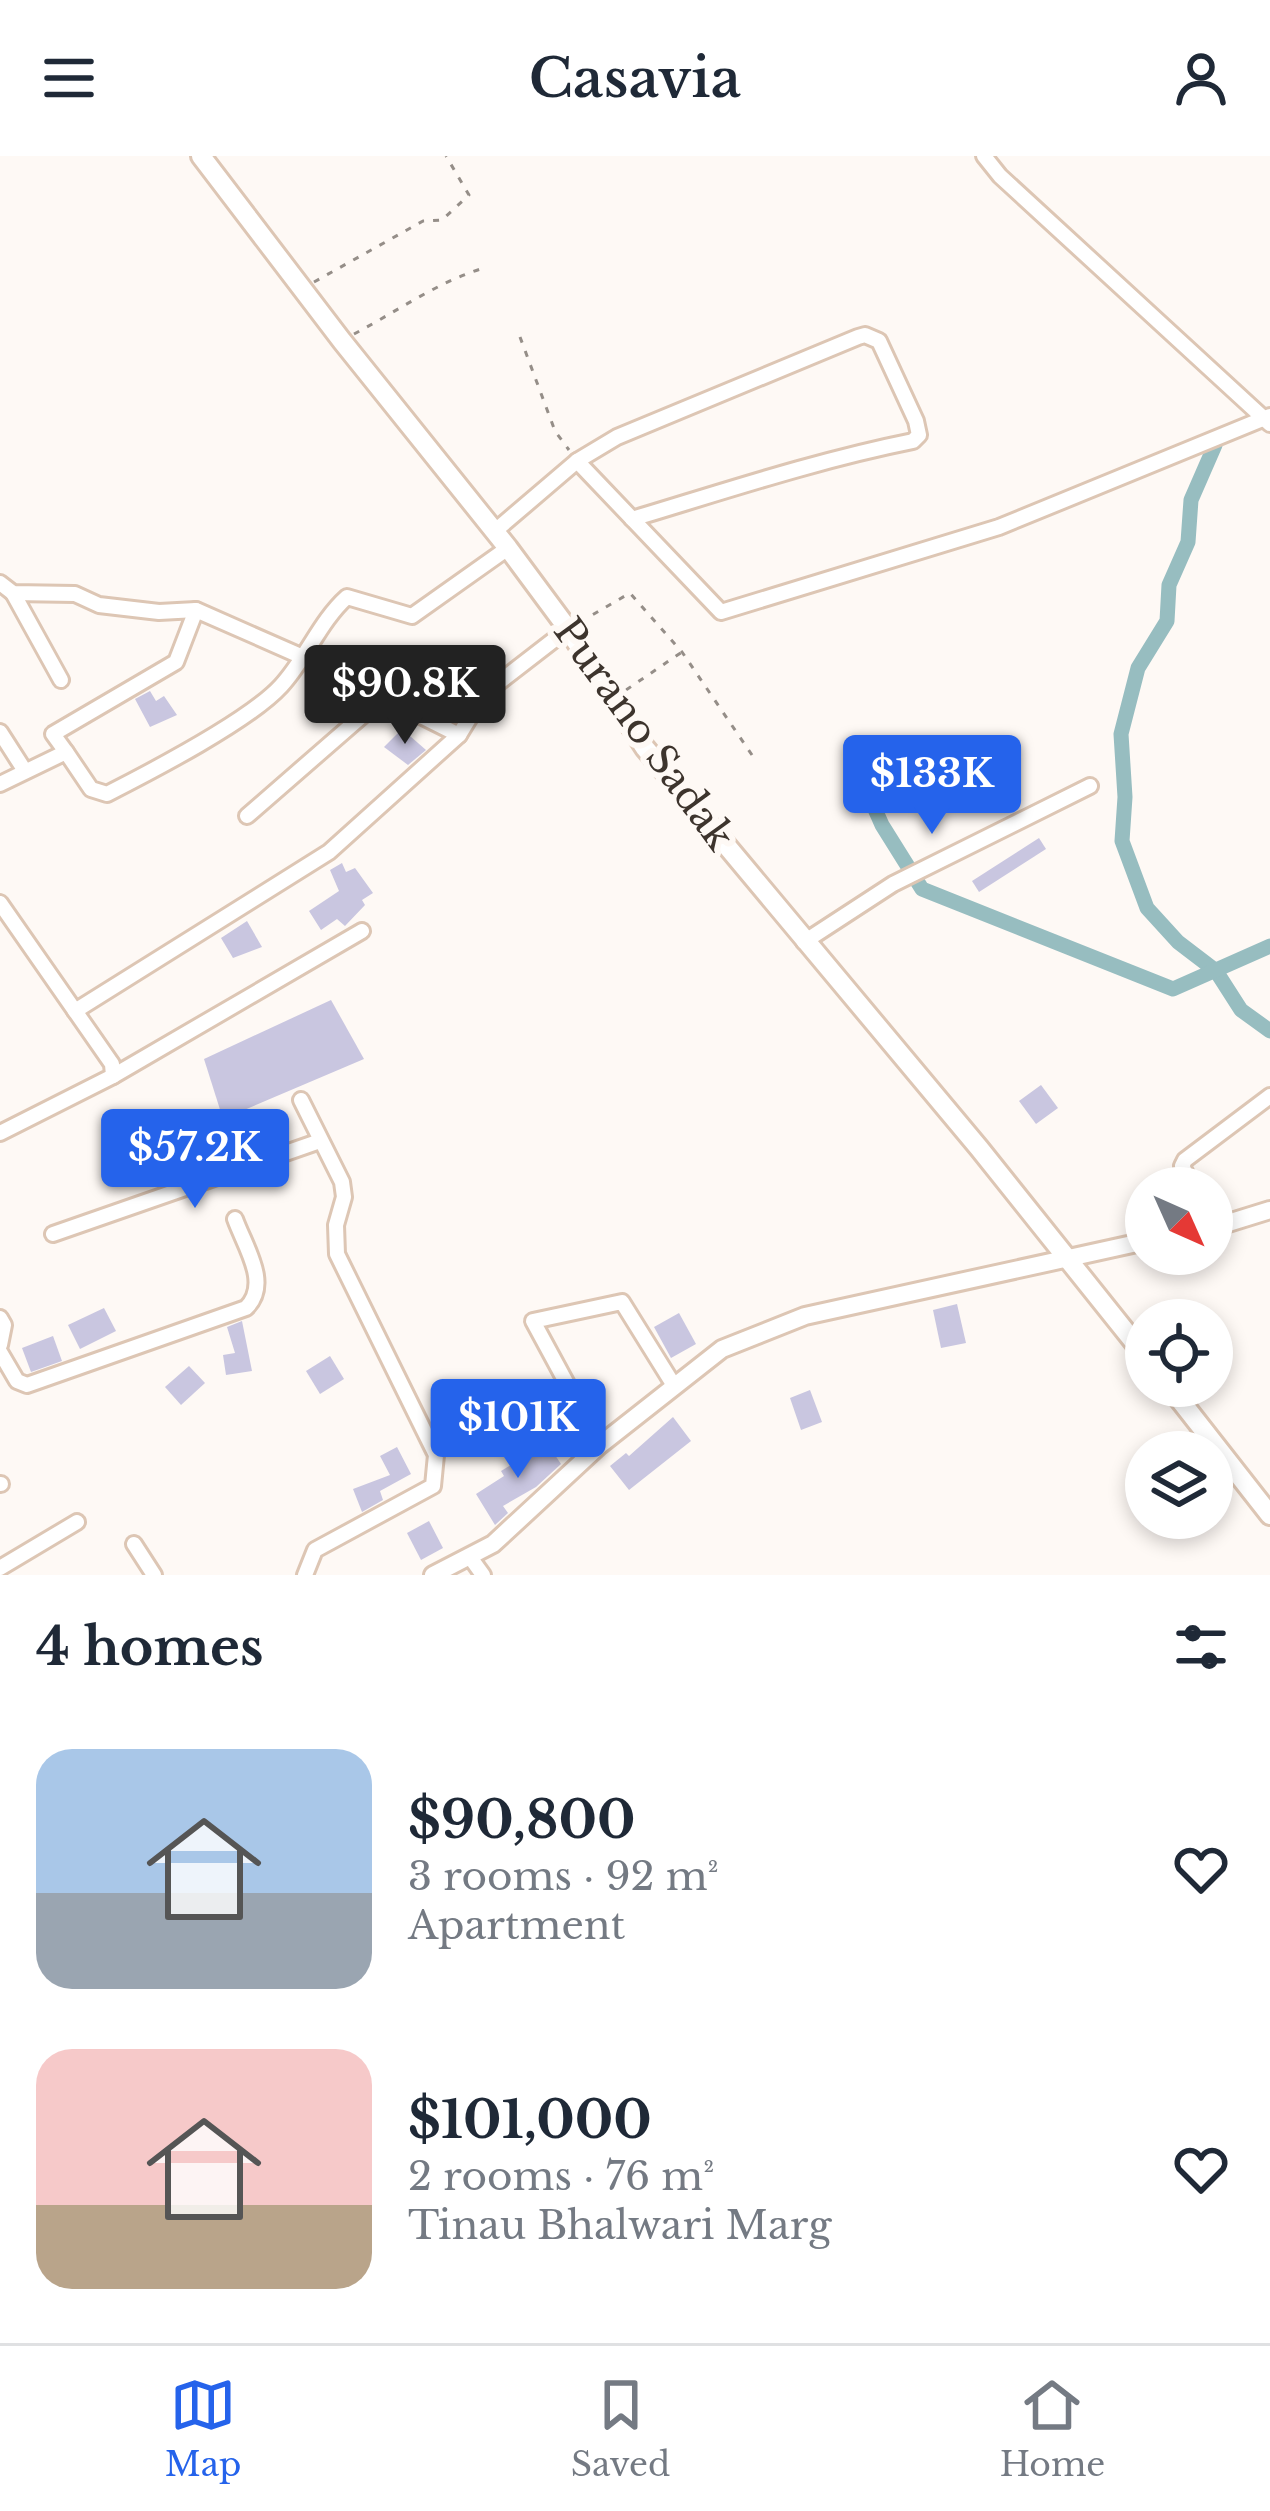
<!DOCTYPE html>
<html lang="en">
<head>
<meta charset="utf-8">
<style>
  body { margin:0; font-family:"Libre Baskerville",serif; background:#f2f2f3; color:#1f2937; height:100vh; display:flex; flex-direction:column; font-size:45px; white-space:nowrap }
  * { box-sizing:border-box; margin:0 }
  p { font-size:39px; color:#747a83 }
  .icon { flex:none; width:66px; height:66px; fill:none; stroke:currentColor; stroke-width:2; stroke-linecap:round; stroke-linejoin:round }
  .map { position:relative; height:1419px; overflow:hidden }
  .side { display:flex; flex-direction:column; background:#fff; flex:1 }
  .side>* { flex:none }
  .needle { width:78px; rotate:135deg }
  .tools { position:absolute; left:1125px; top:1011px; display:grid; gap:24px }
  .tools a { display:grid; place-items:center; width:108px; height:108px; border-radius:50%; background:#fff; box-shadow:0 6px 18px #0003; font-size:60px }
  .price { position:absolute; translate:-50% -102px; padding:0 27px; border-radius:12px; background:#2563eb; color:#fff; font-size:39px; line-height:78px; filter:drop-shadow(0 3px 6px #0008) }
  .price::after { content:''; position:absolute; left:50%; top:72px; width:36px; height:27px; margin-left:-18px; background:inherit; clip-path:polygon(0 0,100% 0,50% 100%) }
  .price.active { background:#222; color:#fff }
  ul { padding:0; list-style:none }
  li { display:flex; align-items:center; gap:36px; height:300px; padding:0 36px }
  li span { display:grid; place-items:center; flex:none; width:336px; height:240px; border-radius:36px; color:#555 }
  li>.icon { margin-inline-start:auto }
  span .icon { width:144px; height:144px; fill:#fffc; stroke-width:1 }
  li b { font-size:51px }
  h2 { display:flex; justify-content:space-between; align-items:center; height:144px; padding:0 36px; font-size:51px }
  header { display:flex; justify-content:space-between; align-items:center; height:156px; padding:0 36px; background:#fff; font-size:54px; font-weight:600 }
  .dock { display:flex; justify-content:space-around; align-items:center; height:168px; border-top:3px solid #e0e1e3; background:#fff; font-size:33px; color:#747a83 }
  .dock a { display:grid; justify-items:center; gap:6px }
  .dock .active { color:#2563eb }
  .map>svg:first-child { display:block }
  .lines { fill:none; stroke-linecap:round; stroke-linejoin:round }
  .canal { stroke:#97bdc0; stroke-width:15 }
  .building { fill:#c9c6e0 }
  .minor-casing { stroke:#ddc6b4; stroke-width:20 }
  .tertiary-casing { stroke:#ddc6b4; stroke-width:22 }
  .secondary-casing { stroke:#ddc6b4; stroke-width:24 }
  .path { stroke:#958e88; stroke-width:3; stroke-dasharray:6 9; stroke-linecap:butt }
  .minor { stroke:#fff; stroke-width:14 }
  .tertiary { stroke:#fff; stroke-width:16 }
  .secondary { stroke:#fff; stroke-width:18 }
  .labels { text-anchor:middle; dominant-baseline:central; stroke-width:12; stroke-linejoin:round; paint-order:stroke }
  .street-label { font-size:39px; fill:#3d342d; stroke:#fef9f5 }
</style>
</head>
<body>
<header><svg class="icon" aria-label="menu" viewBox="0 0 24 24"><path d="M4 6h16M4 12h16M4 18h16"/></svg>Casavia<svg class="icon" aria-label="person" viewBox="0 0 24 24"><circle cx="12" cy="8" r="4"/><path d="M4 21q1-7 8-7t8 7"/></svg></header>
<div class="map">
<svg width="1270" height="1419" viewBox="0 0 1270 1419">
  <rect width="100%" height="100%" fill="#fef9f5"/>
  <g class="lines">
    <!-- canal -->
    <g class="canal">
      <path d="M1215,289L1191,344L1188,386L1169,429L1167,465L1138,512L1121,578L1125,641L1122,685L1147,752L1178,786L1216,815L1241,854L1270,875"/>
      <path d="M859,617L882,669L922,733L1173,833L1270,790"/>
    </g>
  </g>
  <!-- building -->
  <g class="building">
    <path d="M150,535L156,545L164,540L177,559L150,571L135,543Z"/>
    <path d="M402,573L426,594L408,609L384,591Z"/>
    <path d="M1039,682L1046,693L979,736L972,725Z"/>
    <path d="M342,707L346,716L355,712L373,737L362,744L365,749L345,770L337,763L321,774L309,755L339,735L330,714Z"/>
    <path d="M247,765L262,791L233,802L221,782Z"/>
    <path d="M331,844L364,903L223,963L204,903Z"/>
    <path d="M1041,929L1058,952L1036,968L1019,945Z"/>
    <path d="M957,1148L966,1187L941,1192L933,1154Z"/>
    <path d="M104,1152L116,1175L80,1193L68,1169Z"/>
    <path d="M679,1157L696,1188L671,1202L654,1171Z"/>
    <path d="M242,1165L252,1215L226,1219L223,1199L235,1197L227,1171Z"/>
    <path d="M53,1180L62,1205L31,1216L22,1192Z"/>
    <path d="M330,1200L344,1223L320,1238L306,1215Z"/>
    <path d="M189,1210L205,1227L181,1249L165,1231Z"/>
    <path d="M810,1234L822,1266L801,1274L790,1242Z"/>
    <path d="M673,1261L691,1285L629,1334L610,1310L626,1297L629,1300Z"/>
    <path d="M547,1287L561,1308L536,1331L503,1350L508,1357L495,1369L476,1338L504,1320L501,1315Z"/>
    <path d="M397,1291L411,1318L380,1335L383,1344L362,1356L353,1333L390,1319L380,1300Z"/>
    <path d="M429,1365L443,1392L421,1404L407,1377Z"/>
  </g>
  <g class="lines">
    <!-- minor casing -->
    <g class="minor-casing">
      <g id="minor">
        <path d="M984,0L1000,20L1270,268"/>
        <path d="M577,305L721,456L999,371L1270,260"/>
        <path d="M495,375L577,305L617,281L858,181L865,179L879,185L916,265L919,279L913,285C818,304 725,335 632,363"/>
        <path d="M0,427L13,437L75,438L99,449L159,456L196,454L305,502L459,579"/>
        <path d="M13,437L61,524"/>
        <path d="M0,576L25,615"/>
        <path d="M66,596L53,578L176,506L196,454"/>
        <path d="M0,628L66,596L91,633L107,638C152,615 249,565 281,530C306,503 320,465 347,441L412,460L508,392"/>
        <path d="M247,660L385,540"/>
        <path d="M0,747L112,908L113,920L0,977"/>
        <path d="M804,786L893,728L1090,630"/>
        <path d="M75,855L329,696L459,579L484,538L568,473"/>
        <path d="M113,920L362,775"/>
        <path d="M301,944L342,1026L344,1041L336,1069L337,1098L436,1299L433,1330L315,1394L305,1419"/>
        <path d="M1193,1032L1182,1010L1185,1004L1270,940"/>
        <path d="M53,1078L320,985"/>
        <path d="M0,1162L4,1169L0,1189"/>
        <path d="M0,1196L17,1225L27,1229L246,1152C271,1128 245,1091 235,1063"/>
        <path d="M600,1289L533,1165L622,1146L673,1228"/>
        <path d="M0,1328H1"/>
        <path d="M134,1388L154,1419"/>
        <path d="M470,1401L483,1419"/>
        <path d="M0,1412L77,1366"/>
      </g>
    </g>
    <!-- tertiary casing -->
    <g class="tertiary-casing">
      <g id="tertiary">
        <path d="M1212,1072L1270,1054"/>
        <path d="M433,1419L493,1388L600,1289L722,1193L805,1160L1146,1085"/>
      </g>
    </g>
    <!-- secondary casing -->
    <g class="secondary-casing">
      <g id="secondary">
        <path d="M201,0L342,185L508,392L568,473L645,592L979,992L1146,1201"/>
        <path d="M1169,1230L1270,1359"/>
      </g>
    </g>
    <!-- path -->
    <g class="path">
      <path d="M314,126L423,65L442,64L469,39L446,0"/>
      <path d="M354,178C396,156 439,125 484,112"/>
      <path d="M520,181L555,275L569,294"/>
      <path d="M580,466L630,437L682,496L752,599"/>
      <path d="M626,534L682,496"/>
    </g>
    <!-- minor -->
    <use href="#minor" class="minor"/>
    <!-- tertiary -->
    <use href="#tertiary" class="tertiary"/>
    <!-- secondary -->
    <use href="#secondary" class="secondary"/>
  </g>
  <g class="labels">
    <!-- street labels -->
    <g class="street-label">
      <text transform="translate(644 578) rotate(54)">Purano Sadak</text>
    </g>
  </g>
</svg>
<div class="tools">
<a><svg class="needle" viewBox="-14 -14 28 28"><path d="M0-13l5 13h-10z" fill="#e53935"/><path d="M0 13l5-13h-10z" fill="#747a83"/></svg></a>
<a><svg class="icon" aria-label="locate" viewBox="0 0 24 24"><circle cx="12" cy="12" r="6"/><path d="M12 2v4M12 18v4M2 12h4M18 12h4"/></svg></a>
<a><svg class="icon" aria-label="layers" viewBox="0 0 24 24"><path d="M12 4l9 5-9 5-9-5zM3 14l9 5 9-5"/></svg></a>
</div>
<b class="price active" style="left:405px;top:591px">$90.8K</b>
<b class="price" style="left:932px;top:681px">$133K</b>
<b class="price" style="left:195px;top:1055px">$57.2K</b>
<b class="price" style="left:518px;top:1325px">$101K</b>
</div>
<section class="side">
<h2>4 homes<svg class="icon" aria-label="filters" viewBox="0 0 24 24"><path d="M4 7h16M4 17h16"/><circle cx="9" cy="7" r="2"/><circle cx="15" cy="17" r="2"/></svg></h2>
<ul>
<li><span style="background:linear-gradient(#a9c7e8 60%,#9aa5b1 0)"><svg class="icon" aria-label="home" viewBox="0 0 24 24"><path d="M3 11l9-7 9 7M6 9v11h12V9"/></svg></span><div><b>$90,800</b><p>3 rooms · 92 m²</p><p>Apartment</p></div><svg class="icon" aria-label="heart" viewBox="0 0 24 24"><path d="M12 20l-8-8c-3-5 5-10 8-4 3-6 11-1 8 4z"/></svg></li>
<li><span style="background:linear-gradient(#f6c9c9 65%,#b9a48a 0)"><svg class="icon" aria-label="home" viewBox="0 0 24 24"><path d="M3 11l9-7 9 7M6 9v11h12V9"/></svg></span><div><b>$101,000</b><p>2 rooms · 76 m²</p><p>Tinau Bhalwari Marg</p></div><svg class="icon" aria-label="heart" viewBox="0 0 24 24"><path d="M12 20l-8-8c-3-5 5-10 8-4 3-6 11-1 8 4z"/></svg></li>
</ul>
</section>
<nav class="dock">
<a class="active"><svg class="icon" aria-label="map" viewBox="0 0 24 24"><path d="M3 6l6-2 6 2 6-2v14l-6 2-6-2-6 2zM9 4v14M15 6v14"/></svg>Map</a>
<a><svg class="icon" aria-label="saved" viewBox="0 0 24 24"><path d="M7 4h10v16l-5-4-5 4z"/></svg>Saved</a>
<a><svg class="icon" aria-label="home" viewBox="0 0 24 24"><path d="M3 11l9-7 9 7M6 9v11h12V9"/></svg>Home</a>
</nav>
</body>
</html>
